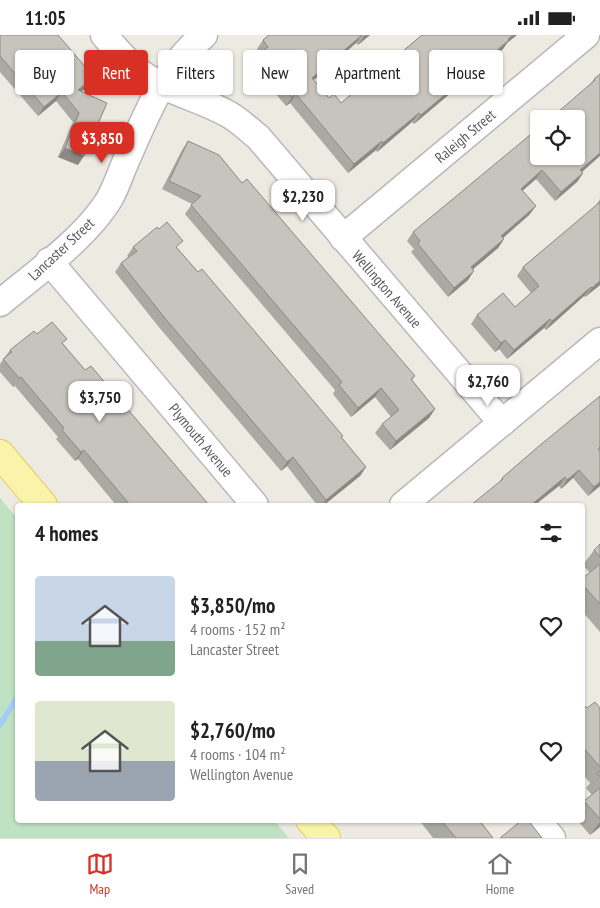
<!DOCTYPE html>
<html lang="en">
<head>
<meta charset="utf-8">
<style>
  body { margin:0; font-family:"PT Sans Narrow",sans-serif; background:#f2f2f2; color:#222; height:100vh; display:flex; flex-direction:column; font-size:19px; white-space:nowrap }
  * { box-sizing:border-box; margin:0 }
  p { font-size:16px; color:#767676 }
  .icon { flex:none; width:28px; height:28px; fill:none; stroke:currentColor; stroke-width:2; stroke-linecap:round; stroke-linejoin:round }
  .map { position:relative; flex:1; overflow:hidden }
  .details { position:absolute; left:15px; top:468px; width:570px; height:320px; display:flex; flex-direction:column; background:#fff; border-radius:5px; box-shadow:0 1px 4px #0004 }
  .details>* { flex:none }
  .hud { position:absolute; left:15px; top:15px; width:570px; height:45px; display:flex; gap:10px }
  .tools { position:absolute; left:530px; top:75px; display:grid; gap:10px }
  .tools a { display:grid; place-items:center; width:55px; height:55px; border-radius:5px; background:#fff; box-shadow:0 1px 4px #0004; font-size:25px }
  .price { position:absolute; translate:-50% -42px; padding:0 11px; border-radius:10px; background:#fff; color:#222; font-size:16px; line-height:32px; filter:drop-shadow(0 1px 2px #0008) }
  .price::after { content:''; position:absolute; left:50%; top:30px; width:15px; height:11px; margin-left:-8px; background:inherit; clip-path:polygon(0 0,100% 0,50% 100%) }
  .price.current { background:#d93025; color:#fff }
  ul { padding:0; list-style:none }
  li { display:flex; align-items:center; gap:15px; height:125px; padding:0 20px }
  li span { display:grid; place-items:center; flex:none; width:140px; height:100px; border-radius:5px; color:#555 }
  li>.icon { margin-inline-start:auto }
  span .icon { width:60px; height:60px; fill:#fffc; stroke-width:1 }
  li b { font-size:21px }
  h2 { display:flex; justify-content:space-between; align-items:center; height:60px; padding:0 20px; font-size:21px }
  .pill { padding:0 18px; border-radius:5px; background:#fff; box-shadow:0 1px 4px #0004; font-size:18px; line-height:45px }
  .pill.current { background:#d93025; color:#fff }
  .status { display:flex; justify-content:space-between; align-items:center; height:35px; padding:0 25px; background:#fff; direction:ltr }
  .status svg { height:14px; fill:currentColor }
  .tab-bar { display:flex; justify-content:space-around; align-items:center; height:70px; border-top:1px solid #e0e0e0; background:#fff; font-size:14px; color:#767676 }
  .tab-bar a { display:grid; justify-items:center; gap:2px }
  .tab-bar .current { color:#d93025 }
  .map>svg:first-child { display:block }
  .green { fill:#bfe2c2 }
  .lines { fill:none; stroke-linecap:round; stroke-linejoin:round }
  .stream { stroke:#a4ccf9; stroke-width:5.5 }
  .minor-casing { stroke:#b7b8bd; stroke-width:29 }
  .major-casing { stroke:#e7cd5f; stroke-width:30 }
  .minor { stroke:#fff; stroke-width:26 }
  .major { stroke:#f9f4a9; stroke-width:28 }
  .wall { fill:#aba9a3 }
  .shaded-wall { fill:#8b8985 }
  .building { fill:#c7c4be; stroke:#8b8985 }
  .labels { text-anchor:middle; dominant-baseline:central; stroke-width:4.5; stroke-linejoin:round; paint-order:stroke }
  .street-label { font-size:15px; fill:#5a5c61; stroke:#fff }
</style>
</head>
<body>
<div class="status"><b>11:05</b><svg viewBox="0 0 49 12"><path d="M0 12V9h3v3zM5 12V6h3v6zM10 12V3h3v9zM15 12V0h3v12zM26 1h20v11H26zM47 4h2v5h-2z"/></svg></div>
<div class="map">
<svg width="600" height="803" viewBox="0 0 600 803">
  <rect width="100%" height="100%" fill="#eceae1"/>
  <!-- green -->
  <path class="green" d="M0,463L17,483L18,785H274L289,803H0Z"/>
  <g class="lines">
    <!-- stream -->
    <path class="stream" d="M0,690L18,661"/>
    <!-- minor casing -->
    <g class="minor-casing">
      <g id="minor">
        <path d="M104,0C115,13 127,28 141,38C167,57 200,63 228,79C239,85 248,94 258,102L502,388"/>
        <path d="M343,203L586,0"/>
        <path d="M49,226L255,470"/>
        <path d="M0,268C35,239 87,202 110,163C116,152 120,140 125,128C146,81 163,34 204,0"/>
        <path d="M403,470L600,306"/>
        <path d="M537,785L552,803"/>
      </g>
    </g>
    <!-- major casing -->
    <g class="major-casing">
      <g id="major">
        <path d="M0,419L43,470"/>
        <path d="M310,785L326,803"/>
      </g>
    </g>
    <!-- minor -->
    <use href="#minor" class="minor"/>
    <!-- major -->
    <use href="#major" class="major"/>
  </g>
  <!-- wall -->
  <g class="wall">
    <path d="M0,0L94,42L88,51L81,57L78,130L58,122L73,87L56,66L38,81L0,37Z"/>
    <path d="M269,0H370L358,10L356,8L313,45L329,63L341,68L422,0H517L507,8L503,14L414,89L412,87L377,117L376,115L348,138L290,68L286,71L251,30L257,21L260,19L257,14L263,5Z"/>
    <path d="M600,39L582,137L583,138L577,147L555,166L536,144L522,156L536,171L529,180L503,203L504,204L498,213L473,234L468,245L448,262L411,217L414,214L407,206L413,197L534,105L576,84H553L558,77L590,50L594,44Z"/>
    <path d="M188,106L242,148L415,341L412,345L435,374L429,383L390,415L375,398L382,389L391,382L375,362L351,382L333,359L335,355L185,179L192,169L162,154L182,115Z"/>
    <path d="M600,164V250L585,262L584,261L546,295L544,293L507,324L499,314L495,317L471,289L477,280L515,272L531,258L517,241L523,232L595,172Z"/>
    <path d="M159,194L178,214L342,403L366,432L360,441L324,470H317L287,431L281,436L158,291L115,237L121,228L129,222L127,221L133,212Z"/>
    <path d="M37,299L63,309L85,335L209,470H116L78,424L75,426L56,404L58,402L15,351L13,352L0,337V329L10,315Z"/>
    <path d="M600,361V451L588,461L573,443L561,454L559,451L499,447L502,443Z"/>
    <path d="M600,509V597L582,576V544L590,538L583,530L594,515Z"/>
    <path d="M582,668L587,673H600V792L590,800L577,785H582V769L584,766L592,760L586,753L590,748L582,738Z"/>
    <path d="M419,785H479L493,803H433Z"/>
  </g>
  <!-- shaded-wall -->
  <g class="shaded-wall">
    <path d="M362,0L356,8L306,52L312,43Z"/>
    <path d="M366,0H370L358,10L364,1Z"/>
    <path d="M513,0H517L507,8L503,14L414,89L421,80Z"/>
    <path d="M94,42L88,51L72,64L78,55Z"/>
    <path d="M62,57L56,66L38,81L44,72Z"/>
    <path d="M296,59L290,68L286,71L292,62Z"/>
    <path d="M419,78L412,87L377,117L383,108Z"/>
    <path d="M382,106L376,115L348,138L354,129Z"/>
    <path d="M65,113L84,121L78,130L58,122Z"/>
    <path d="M600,118V121L574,144L580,135Z"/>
    <path d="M542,135L536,144L514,163L521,154Z"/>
    <path d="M583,138L577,147L555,166L561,157Z"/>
    <path d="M536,171L529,180L495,210L501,201Z"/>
    <path d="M504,204L498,213L465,241L471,232Z"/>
    <path d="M474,236L468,245L448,262L454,253Z"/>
    <path d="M600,246V250L585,262L592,253Z"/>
    <path d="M591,252L584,261L546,295L552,286Z"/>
    <path d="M550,284L544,293L507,324L514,315Z"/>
    <path d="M505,305L499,314L495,317L501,308Z"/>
    <path d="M381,353L375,362L351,382L358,373Z"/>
    <path d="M435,374L429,383L390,415L396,406Z"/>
    <path d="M84,415L78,424L75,426L81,417Z"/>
    <path d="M293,422L287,431L281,436L287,427Z"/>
    <path d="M366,432L360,441L324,470H323L326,465Z"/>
    <path d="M579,435L573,443L561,454L567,445Z"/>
    <path d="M565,442L559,451L535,470H531Z"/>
    <path d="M600,447V451L588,461L594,452Z"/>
    <path d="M600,787V792L590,800Z"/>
  </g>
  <!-- building -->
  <g class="building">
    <path d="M0,0H58L94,42L78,55L107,68L84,121L65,113L79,78L62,57L44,72L0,21Z"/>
    <path d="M269,0H362L312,43L329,63L334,59L341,68L422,0H513L508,4L509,5L421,80L419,78L383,108L382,106L354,129L296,59L292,62L257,21L268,12L263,5Z"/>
    <path d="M600,39V118L580,135L583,138L561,157L542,135L521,154L536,171L501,201L504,204L471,232L474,236L454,253L418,209L420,206L413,197L530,100L534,105L539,101V121H576V84H558L562,81L558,77L595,45L594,44Z"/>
    <path d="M188,106L219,120L242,148L247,144L415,341L411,344L435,374L396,406L382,389L399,375L381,353L358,373L339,350L342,347L191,170L201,161L169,146Z"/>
    <path d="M600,167V246L592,253L591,252L552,286L550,284L514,315L505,305L501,308L477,280L503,258L515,272L539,251L523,232Z"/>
    <path d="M167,187L183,206L176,212L198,237L202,234L343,401L341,402L366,432L326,465L293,422L287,427L164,282L121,228L137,216L133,212L157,192L159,194Z"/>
    <path d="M52,287L67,304L62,308L85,335L91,331L209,470H130L84,415L81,417L62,395L64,393L21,342L19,343L3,324L12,317L10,315L34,296L37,299Z"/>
    <path d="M600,361V412L598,414L600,416V447L594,452L579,435L567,445L565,442L531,470H471L503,444L502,443L539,411Z"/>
    <path d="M600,509V522L594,515Z"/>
    <path d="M600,529V569L582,549V544Z"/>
    <path d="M595,667L600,673V732L582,711V668L587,673Z"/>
    <path d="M600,736V742L597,738Z"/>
    <path d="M600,753V784L584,766Z"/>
    <path d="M441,785H479L493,803H456Z"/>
    <path d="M522,785H528L542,803H500Z"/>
  </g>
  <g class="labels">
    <!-- street labels -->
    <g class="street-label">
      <text transform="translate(465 101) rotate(-40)">Raleigh Street</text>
      <text transform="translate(61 214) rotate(-43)">Lancaster Street</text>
      <text transform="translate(387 254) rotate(49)">Wellington Avenue</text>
      <text transform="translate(201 405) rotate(50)">Plymouth Avenue</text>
    </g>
  </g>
</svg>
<div class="tools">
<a><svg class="icon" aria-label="locate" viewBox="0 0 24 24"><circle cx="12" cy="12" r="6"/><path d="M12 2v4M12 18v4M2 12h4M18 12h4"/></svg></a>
</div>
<b class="price current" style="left:102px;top:129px">$3,850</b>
<b class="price" style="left:303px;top:187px">$2,230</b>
<b class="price" style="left:488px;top:372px">$2,760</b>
<b class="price" style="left:100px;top:388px">$3,750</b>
<div class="hud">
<a class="pill">Buy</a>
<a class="pill current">Rent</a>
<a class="pill">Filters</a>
<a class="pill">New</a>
<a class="pill">Apartment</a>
<a class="pill">House</a>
</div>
<section class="details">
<h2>4 homes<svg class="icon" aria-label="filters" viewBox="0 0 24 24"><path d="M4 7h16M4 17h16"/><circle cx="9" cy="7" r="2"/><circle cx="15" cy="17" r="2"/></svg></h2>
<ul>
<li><span style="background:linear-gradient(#c9d6e8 65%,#7fa58c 0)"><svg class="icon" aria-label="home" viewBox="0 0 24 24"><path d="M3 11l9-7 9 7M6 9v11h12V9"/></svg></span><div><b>$3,850/mo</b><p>4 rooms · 152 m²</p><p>Lancaster Street</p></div><svg class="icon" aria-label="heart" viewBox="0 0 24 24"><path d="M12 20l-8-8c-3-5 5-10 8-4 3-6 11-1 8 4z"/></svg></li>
<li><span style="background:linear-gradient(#dfe7d0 60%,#9aa5b1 0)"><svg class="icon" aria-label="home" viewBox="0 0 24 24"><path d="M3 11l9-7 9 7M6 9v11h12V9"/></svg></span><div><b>$2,760/mo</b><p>4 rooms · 104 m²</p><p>Wellington Avenue</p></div><svg class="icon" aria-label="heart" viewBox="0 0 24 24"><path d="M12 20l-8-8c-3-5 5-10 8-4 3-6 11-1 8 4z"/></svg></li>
</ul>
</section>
</div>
<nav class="tab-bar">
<a class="current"><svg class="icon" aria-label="map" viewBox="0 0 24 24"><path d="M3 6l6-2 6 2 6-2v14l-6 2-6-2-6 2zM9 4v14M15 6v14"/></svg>Map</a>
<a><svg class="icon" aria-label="saved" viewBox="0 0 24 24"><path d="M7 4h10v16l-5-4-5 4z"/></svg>Saved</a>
<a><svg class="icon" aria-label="home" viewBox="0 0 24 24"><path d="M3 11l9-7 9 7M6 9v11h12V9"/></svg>Home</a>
</nav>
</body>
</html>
